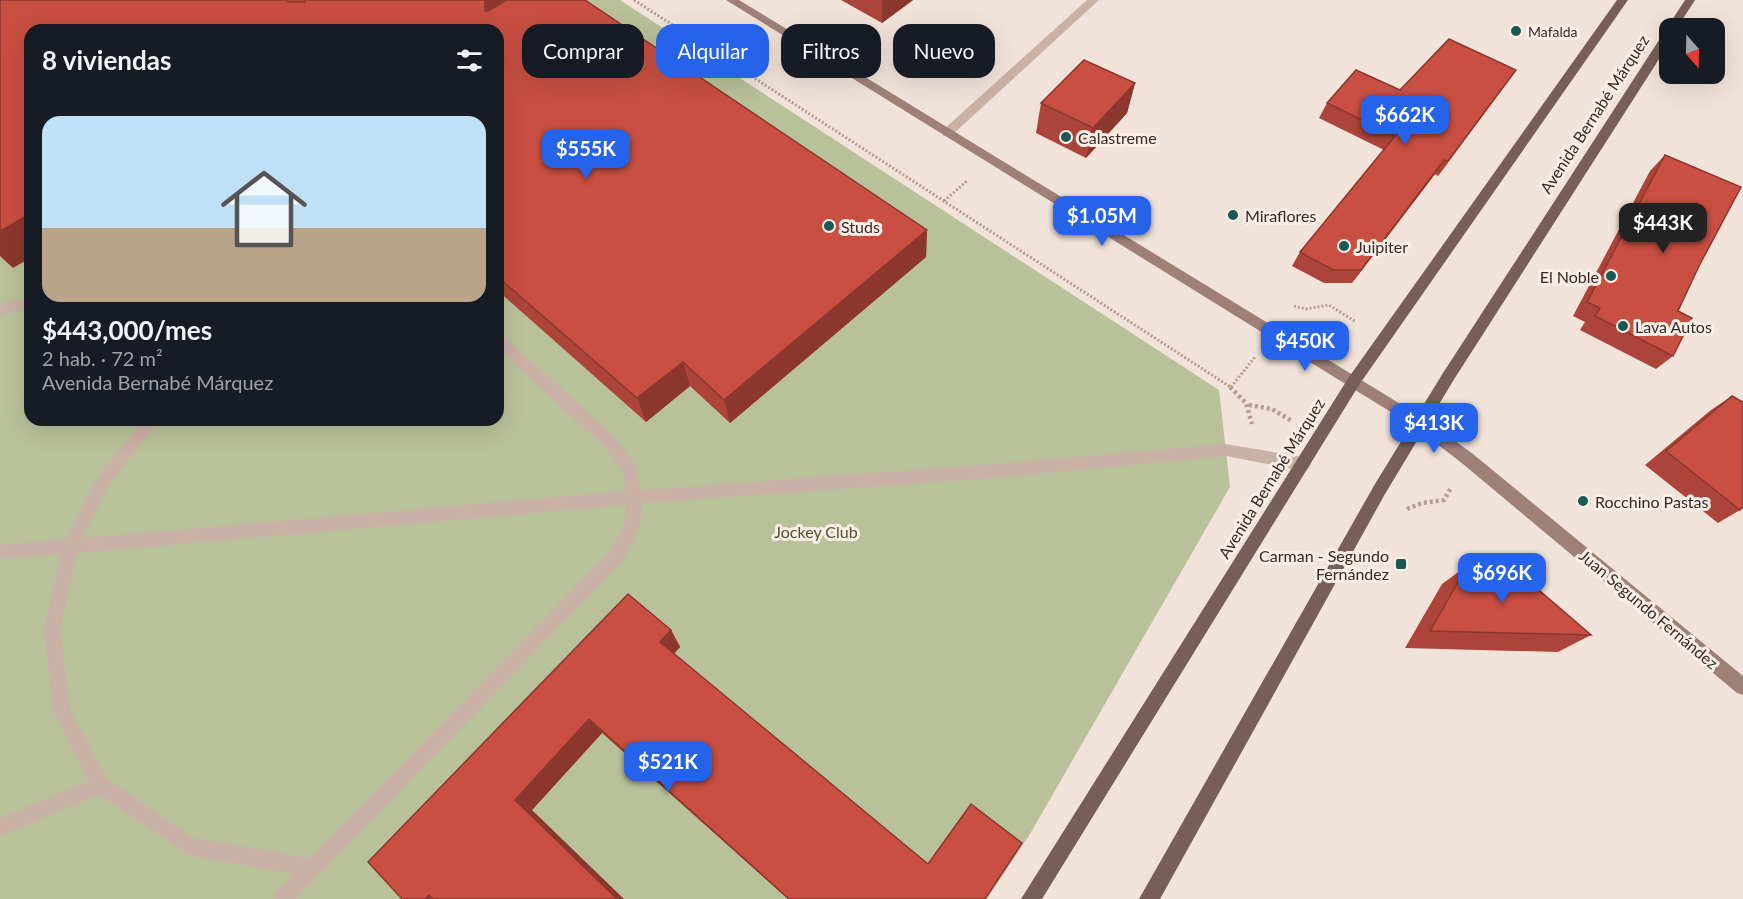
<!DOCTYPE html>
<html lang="es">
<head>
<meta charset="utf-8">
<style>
  body { margin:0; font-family:Lato,sans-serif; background:#242831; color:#f1f3f6; height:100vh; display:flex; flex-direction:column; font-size:22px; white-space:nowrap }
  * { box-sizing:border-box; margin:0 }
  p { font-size:20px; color:#9ea1a6 }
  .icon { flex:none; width:33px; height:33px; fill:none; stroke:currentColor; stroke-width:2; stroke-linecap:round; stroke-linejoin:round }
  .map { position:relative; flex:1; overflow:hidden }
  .side { position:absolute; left:24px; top:24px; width:480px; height:402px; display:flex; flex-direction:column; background:#171b24; border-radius:18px; box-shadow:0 6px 24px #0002 }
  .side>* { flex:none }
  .top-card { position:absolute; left:522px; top:24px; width:570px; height:54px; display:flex; gap:12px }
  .needle { width:39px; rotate:160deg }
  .fabs { position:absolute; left:1659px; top:18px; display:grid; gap:12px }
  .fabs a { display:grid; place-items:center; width:66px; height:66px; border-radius:12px; background:#171b24; box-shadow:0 6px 24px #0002; font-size:30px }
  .price { position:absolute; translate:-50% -51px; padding:0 14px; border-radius:12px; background:#2563eb; color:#fff; font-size:20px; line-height:39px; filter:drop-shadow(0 2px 3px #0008) }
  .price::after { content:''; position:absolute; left:50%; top:36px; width:18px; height:14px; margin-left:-9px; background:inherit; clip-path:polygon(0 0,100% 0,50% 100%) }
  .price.current { background:#222; color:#fff }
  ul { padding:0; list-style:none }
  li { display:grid; align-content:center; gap:12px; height:318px; padding:0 18px }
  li+li { border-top:2px solid #363941 }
  li span { display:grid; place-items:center; height:186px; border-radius:18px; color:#555 }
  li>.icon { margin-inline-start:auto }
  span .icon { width:108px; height:108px; fill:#fffc; stroke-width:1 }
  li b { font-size:26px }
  h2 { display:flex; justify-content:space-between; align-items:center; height:72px; padding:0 18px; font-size:26px }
  .chip { padding:0 21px; border-radius:18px; background:#171b24; box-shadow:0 6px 24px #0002; font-size:21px; line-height:54px }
  .chip.current { background:#2563eb; color:#fff }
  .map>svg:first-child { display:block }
  .green { fill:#b9c19a; fill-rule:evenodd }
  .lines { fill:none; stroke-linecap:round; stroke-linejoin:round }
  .path-far1 { stroke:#b69b90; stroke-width:3; stroke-dasharray:2 2; stroke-linecap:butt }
  .path { stroke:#b69b90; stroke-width:4.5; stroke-dasharray:3 3; stroke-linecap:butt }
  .service { fill:#cab1a6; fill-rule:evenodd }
  .minor { fill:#cab1a6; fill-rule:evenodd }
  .secondary { fill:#9e8077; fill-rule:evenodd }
  .primary { fill:#785e58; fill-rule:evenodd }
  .wall { fill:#ac4439 }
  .shaded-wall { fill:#8c372e }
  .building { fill:#c84f42; stroke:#8c372e; stroke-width:1.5 }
  .poi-dot { fill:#1c5853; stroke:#faeee6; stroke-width:2 }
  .labels { text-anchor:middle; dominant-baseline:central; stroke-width:6; stroke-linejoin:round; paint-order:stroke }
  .far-poi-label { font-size:14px; fill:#362927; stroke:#faeee6; text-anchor:start }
  .street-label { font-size:16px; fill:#362927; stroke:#faeee6 }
  .poi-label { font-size:16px; fill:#362927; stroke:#faeee6; text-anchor:start }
  .park-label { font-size:16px; fill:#4b542a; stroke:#faeee6 }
</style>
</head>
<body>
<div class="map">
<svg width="1743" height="899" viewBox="0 0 1743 899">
  <rect width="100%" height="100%" fill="#f2e3da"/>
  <!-- green -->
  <path class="green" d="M0,0H620L1219,390L1230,487L1030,834L987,899H0ZM30,30H498V420H30Z"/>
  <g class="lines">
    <!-- path-far1 -->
    <g class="path-far1">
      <path d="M634,0L1232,388"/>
      <path d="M944,201L968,180"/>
      <path d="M1294,306L1306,309L1329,305L1356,322"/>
      <path d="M1231,387L1255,357"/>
    </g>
    <!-- path -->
    <g class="path">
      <path d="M1230,387L1246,403L1252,424"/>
      <path d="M1249,405L1272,409L1292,421"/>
      <path d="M1468,405L1475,420"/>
      <path d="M1407,509L1422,503L1444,500L1451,488"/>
    </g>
    <!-- service -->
    <g class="service">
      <path d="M30,299V309L0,314V304Z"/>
      <path d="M498,334L503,336L613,435L634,463L641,490L992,464L1226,444L1303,457L1308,459L1311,464L1308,469L1303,471L1226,456L992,478L642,503L640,527L622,562L296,899H273L276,892L294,874L191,856L99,795L0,836V818L89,781L53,711L44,629L61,554L0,559V545L66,539L97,478L143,420H159L107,488L83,538L626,491L622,470L603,445L498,349ZM626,505L624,526L610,552L310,858L194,838L107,779L70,709L60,629L77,553Z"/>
    </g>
    <!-- minor -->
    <path class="minor" d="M1087,0H1099L951,136H943V130Z"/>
    <!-- secondary -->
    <path class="secondary" d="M726,0H739L1425,419L1473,454L1743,676V695L1737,693L1463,464L1415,427Z"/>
    <!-- primary -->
    <g class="primary">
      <path d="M1617,0H1628L1359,385L1042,899H1021L1349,377Z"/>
      <path d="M1685,0H1695L1677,28H1670V42L1453,381L1385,494L1160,899H1139L1375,484L1443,373Z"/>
    </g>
  </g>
  <!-- wall -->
  <g class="wall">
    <path d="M0,0H585L927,230L926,257L730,423L690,386L646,422L498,291V30H30L13,268Z"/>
    <path d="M841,0H913L882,23Z"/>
    <path d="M1516,70L1438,176L1435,174L1352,283H1324L1292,266L1300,252L1384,150L1319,118L1327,103Z"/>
    <path d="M1135,83L1127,113L1086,158L1036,133L1041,103Z"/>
    <path d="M1665,155L1699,266L1678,311L1673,356L1656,369L1580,330L1585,322L1573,316L1650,171Z"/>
    <path d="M1732,396L1740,510L1718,523L1645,465L1711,410Z"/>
    <path d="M1468,565L1591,635L1558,652L1405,648L1442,584Z"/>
    <path d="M671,630L680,647L674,654L928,864L985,899H788L602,733L532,810L402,899Z"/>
  </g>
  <!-- shaded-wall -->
  <g class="shaded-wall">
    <path d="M485,0H545L497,28L485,11Z"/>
    <path d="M882,0H913L882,23Z"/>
    <path d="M1516,70L1505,85L1438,176L1448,161Z"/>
    <path d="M1135,83L1127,113L1086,158L1093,128Z"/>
    <path d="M1444,160L1435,174L1352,283L1361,270Z"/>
    <path d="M30,214V258L13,268L0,256V231Z"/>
    <path d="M927,230L926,257L730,423L724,400Z"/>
    <path d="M683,362L690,386L646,422L637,398Z"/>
    <path d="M671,630L680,647L670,658L660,642Z"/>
    <path d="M589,719L602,733L532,810L624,899H617L515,800Z"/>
    <path d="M429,895L447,899H425Z"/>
  </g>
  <!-- building -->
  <g class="building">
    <path d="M0,0H286L288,2H305V0H485V11H488L507,0H585L927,230L724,400L683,362L637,398L498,277V30H30V214L0,231Z"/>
    <path d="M1449,39L1516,70L1448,161L1444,160L1361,270H1333L1300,252L1395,136L1327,103L1356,70L1400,90Z"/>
    <path d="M1084,60L1135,83L1093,128L1041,103Z"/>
    <path d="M1665,155L1741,187L1699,266L1678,311L1692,318L1673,356L1595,316L1600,308L1587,302Z"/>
    <path d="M1732,396L1743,402V507L1740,510L1666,451Z"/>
    <path d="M1493,556L1503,559L1591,635L1430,631L1468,565Z"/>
    <path d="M628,594L671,630L660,642L928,864L971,804L1022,843L985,899H789L589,719L515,800L617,899H433L429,895L425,899H402L368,862Z"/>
  </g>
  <!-- markers -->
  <g class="poi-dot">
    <circle cx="1516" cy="31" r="6"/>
    <circle cx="1066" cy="137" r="6"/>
    <circle cx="1233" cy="215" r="6"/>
    <circle cx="829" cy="226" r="6"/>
    <circle cx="1344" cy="246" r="6"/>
    <circle cx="1611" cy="276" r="6"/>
    <circle cx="1623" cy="326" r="6"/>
    <circle cx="1583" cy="501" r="6"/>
    <rect x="1395" y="558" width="12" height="12" rx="3"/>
  </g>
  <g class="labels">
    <!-- far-poi labels -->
    <g class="far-poi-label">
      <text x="1528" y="31">Mafalda</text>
    </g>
    <!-- street labels -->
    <g class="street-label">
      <text transform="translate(1594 114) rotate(-57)">Avenida Bernabé Márquez</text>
      <text transform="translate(1271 478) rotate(-58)">Avenida Bernabé Márquez</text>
      <text transform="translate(1649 609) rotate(40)">Juan Segundo Fernández</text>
    </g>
    <!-- poi labels -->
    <g class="poi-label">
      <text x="1078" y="137">Calastreme</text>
      <text x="1245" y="215">Miraflores</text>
      <text x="841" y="226">Studs</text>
      <text x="1356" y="246">Juipiter</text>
      <text x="1599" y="276" text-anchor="end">El Noble</text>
      <text x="1635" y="326">Lava Autos</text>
      <text x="1595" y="501">Rocchino Pastas</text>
      <text x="1389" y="555" text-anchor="end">Carman - Segundo<tspan x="1389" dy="18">Fernández</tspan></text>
    </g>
    <!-- park labels -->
    <g class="park-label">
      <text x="816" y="531">Jockey Club</text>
    </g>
  </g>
</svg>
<div class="fabs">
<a><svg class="needle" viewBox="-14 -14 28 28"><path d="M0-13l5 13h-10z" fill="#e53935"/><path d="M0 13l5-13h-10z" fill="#9ea1a6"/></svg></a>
</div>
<b class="price" style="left:1405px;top:146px">$662K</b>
<b class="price" style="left:586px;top:180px">$555K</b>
<b class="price" style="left:1102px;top:247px">$1.05M</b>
<b class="price current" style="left:1663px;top:254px">$443K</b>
<b class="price" style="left:1305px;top:372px">$450K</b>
<b class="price" style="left:1434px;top:454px">$413K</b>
<b class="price" style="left:1502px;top:604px">$696K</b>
<b class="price" style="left:668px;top:793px">$521K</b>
<div class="top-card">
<a class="chip">Comprar</a>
<a class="chip current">Alquilar</a>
<a class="chip">Filtros</a>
<a class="chip">Nuevo</a>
</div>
<section class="side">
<h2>8 viviendas<svg class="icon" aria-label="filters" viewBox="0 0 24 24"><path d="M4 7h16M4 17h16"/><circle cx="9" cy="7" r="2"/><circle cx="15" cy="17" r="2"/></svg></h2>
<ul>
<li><span style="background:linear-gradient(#bfe0f5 60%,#b9a48a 0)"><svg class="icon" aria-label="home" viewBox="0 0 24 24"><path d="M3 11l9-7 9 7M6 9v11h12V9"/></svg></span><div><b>$443,000/mes</b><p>2 hab. · 72 m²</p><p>Avenida Bernabé Márquez</p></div></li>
</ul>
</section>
</div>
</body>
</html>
